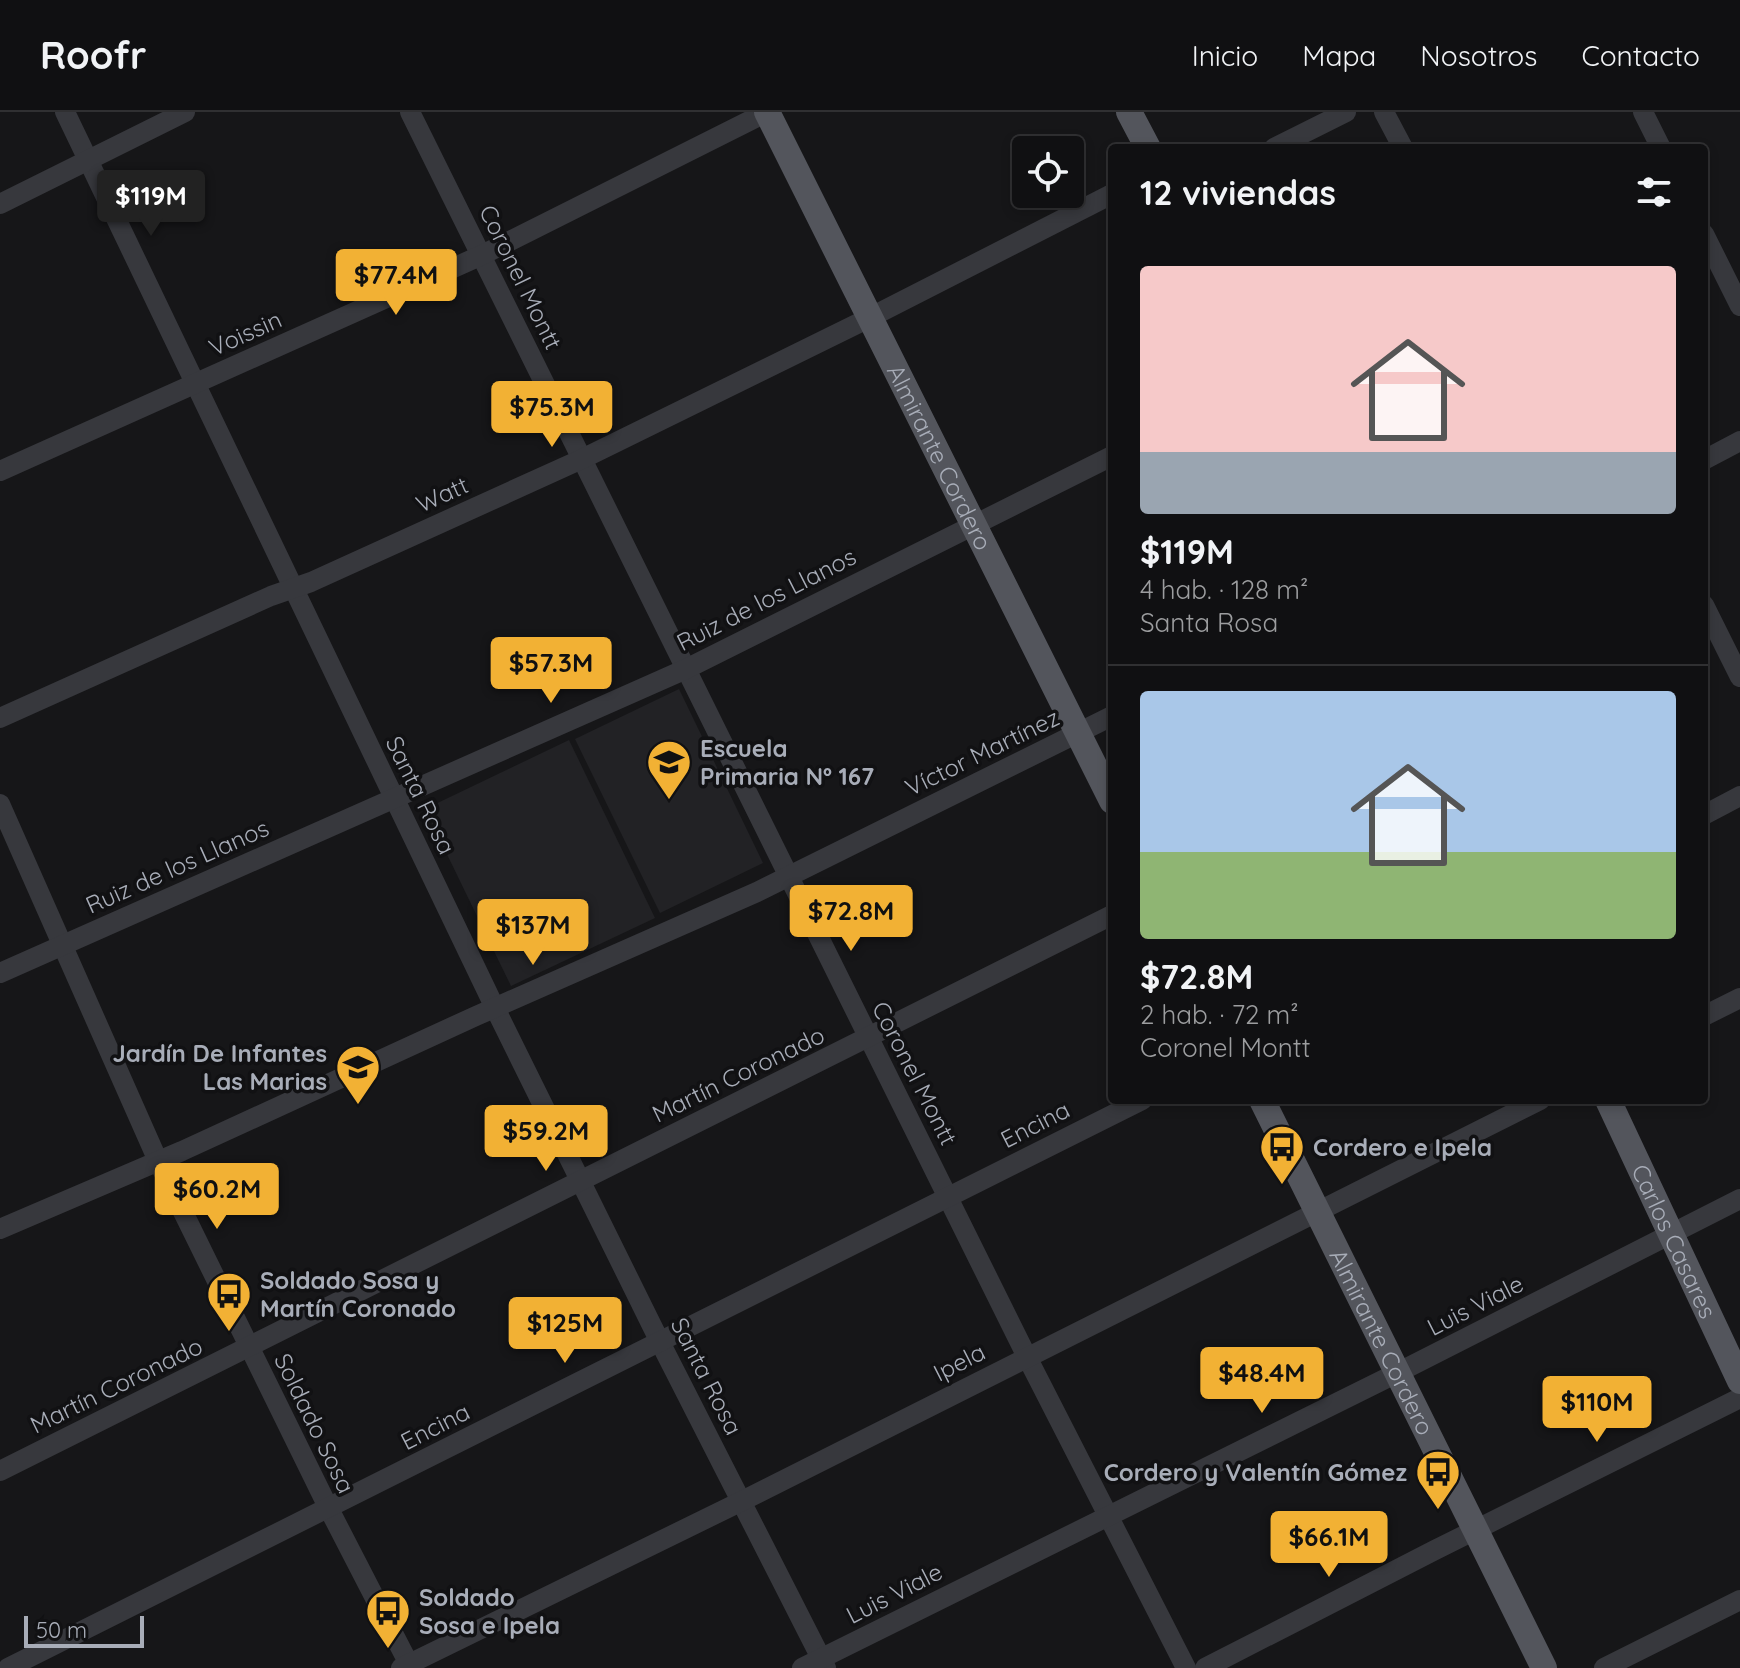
<!DOCTYPE html>
<html lang="es">
<head>
<meta charset="utf-8">
<style>
  body { margin:0; font-family:Quicksand,sans-serif; background:#1e1e20; color:#f1f3f6; height:100vh; display:flex; flex-direction:column; font-size:30px; white-space:nowrap }
  * { box-sizing:border-box; margin:0 }
  p { font-size:26px; color:#9c9d9f }
  .icon { flex:none; width:44px; height:44px; fill:none; stroke:currentColor; stroke-width:2; stroke-linecap:round; stroke-linejoin:round }
  .map { position:relative; flex:1; overflow:hidden }
  .drawer { position:absolute; left:1108px; top:32px; width:600px; height:960px; display:flex; flex-direction:column; background:#101012; border-radius:8px; box-shadow:0 4px 12px #0003,0 0 0 2px #303032 }
  .drawer>* { flex:none }
  .tools { position:absolute; left:1012px; top:24px; display:grid; gap:16px }
  .tools a { display:grid; place-items:center; width:72px; height:72px; border-radius:8px; background:#101012; box-shadow:0 4px 12px #0003,0 0 0 2px #303032; font-size:40px }
  .scale { position:absolute; left:24px; bottom:20px; width:120px; box-sizing:border-box; padding-left:8px; border:4px solid #a8adb8; border-top:0; font-size:22px; line-height:28px; white-space:nowrap; color:#a8adb8; -webkit-text-stroke:6px #111113; paint-order:stroke }
  .price { position:absolute; translate:-50% -68px; padding:0 18px; border-radius:8px; background:#f2b134; color:#111; font-size:26px; line-height:52px; filter:drop-shadow(0 2px 4px #0008) }
  .price::after { content:''; position:absolute; left:50%; top:48px; width:24px; height:18px; margin-left:-12px; background:inherit; clip-path:polygon(0 0,100% 0,50% 100%) }
  .price.current { background:#222; color:#fff }
  ul { padding:0; list-style:none }
  li { display:grid; align-content:center; gap:16px; height:424px; padding:0 32px }
  li+li { border-top:2px solid #303032 }
  li span { display:grid; place-items:center; height:248px; border-radius:8px; color:#555 }
  li>.icon { margin-inline-start:auto }
  span .icon { width:144px; height:144px; fill:#fffc; stroke-width:1 }
  li b { font-size:34px }
  h2 { display:flex; justify-content:space-between; align-items:center; height:96px; padding:0 32px; font-size:34px }
  header { display:flex; align-items:center; gap:48px; box-sizing:border-box; height:112px; padding:0 40px; background:#101012; border-bottom:2px solid #303032 }
  header strong { font-size:38px }
  nav { display:flex; gap:44px; margin-inline-start:auto; font-size:28px }
  .map>svg:first-child { display:block }
  .built { fill:#222225 }
  .lines { fill:none; stroke-linecap:round; stroke-linejoin:round }
  .minor { stroke:#37383d; stroke-width:20 }
  .major { stroke:#53555c; stroke-width:26 }
  .labels { text-anchor:middle; dominant-baseline:central; stroke-width:7; stroke-linejoin:round; paint-order:stroke }
  .street-label { font-size:24px; fill:#a8adb8; stroke:#111113 }
  .poi-label { font-size:24px; font-weight:bold; fill:#a8adb8; stroke:#111113; text-anchor:start }
</style>
</head>
<body>
<header>
<strong>Roofr</strong>
<nav><a>Inicio</a><a>Mapa</a><a>Nosotros</a><a>Contacto</a></nav>
</header>
<div class="map">
<svg width="1740" height="1556" viewBox="0 0 1740 1556">
  <rect width="100%" height="100%" fill="#161618"/>
  <!-- built -->
  <g class="built">
    <path d="M679,577L763,751L660,801L575,627Z"/>
    <path d="M569,628L655,806L511,874L425,697Z"/>
  </g>
  <g class="lines">
    <!-- minor -->
    <g class="minor">
      <path d="M65,0L495,896L660,1230L826,1556"/>
      <path d="M410,0L1027,1245L1186,1556"/>
      <path d="M1384,0L1403,36"/>
      <path d="M1643,0L1661,36"/>
      <path d="M1274,36L1346,0"/>
      <path d="M0,92L185,0"/>
      <path d="M1704,122L1740,194"/>
      <path d="M1704,348L1740,329"/>
      <path d="M0,359L482,143L767,0"/>
      <path d="M1704,493L1740,565"/>
      <path d="M0,606L271,484L311,470L582,347L869,206L1112,82"/>
      <path d="M0,692L158,1049L329,1397L411,1556"/>
      <path d="M1704,703L1740,684"/>
      <path d="M0,861L686,557L1112,344"/>
      <path d="M1704,904L1740,886"/>
      <path d="M0,1117L182,1039L476,904L757,780L1112,604"/>
      <path d="M0,1359L1112,803"/>
      <path d="M8,1556L1142,988"/>
      <path d="M401,1556L742,1389L1540,988"/>
      <path d="M802,1556L1397,1261L1740,1087"/>
      <path d="M1205,1556L1435,1438L1740,1286"/>
      <path d="M1604,1556L1740,1488"/>
    </g>
    <!-- major -->
    <g class="major">
      <path id="s1" d="M767,0L1112,689"/>
      <path d="M1129,0L1148,36"/>
      <path id="s2" d="M1262,988L1544,1556"/>
      <path id="s3" d="M1608,988L1740,1269"/>
    </g>
  </g>
  <!-- icons -->
  <defs>
    <g id="school-pin" transform="scale(2.3)"><path d="M0 17L-7.5 6A9.5 9.5 0 1 1 7.5 6Z" fill="#f2b134" stroke="#111113"/><path d="M0-5L7-2L0 1L-7-2ZM-4 1L0 2.5L4 1V4Q0 6-4 4Z" fill="#111"/></g>
    <g id="bus-pin" transform="scale(2.3)"><path d="M0 17L-7.5 6A9.5 9.5 0 1 1 7.5 6Z" fill="#f2b134" stroke="#111113"/><path d="M-5-6H5V4H4V6H2V4H-2V6H-4V4H-5ZM-3.5-4V0h7V-4ZM-3.5 1.2v1.5H-2V1.2ZM2 1.2v1.5H3.5V1.2Z" fill="#111"/></g>
  </defs>
  <g fill-rule="evenodd">
    <use href="#school-pin" x="669" y="650"/>
    <use href="#school-pin" x="358" y="955"/>
    <use href="#bus-pin" x="1282" y="1035"/>
    <use href="#bus-pin" x="229" y="1182"/>
    <use href="#bus-pin" x="1438" y="1360"/>
    <use href="#bus-pin" x="388" y="1499"/>
  </g>
  <g class="labels">
    <!-- street labels -->
    <g class="street-label">
      <text transform="translate(521 165) rotate(64)">Coronel Montt</text>
      <text transform="translate(245 221) rotate(-24)">Voissin</text>
      <text stroke="none"><textPath href="#s1" startOffset="386">Almirante Cordero</textPath></text>
      <text transform="translate(442 382) rotate(-24)">Watt</text>
      <text transform="translate(766 487) rotate(-27)">Ruiz de los Llanos</text>
      <text transform="translate(982 640) rotate(-26)">Víctor Martínez</text>
      <text transform="translate(421 683) rotate(64)">Santa Rosa</text>
      <text transform="translate(177 754) rotate(-24)">Ruiz de los Llanos</text>
      <text transform="translate(915 961) rotate(63)">Coronel Montt</text>
      <text transform="translate(738 962) rotate(-26)">Martín Coronado</text>
      <text transform="translate(1035 1012) rotate(-27)">Encina</text>
      <text stroke="none"><textPath href="#s3" startOffset="156">Carlos Casares</textPath></text>
      <text transform="translate(1475 1193) rotate(-27)">Luis Viale</text>
      <text stroke="none"><textPath href="#s2" startOffset="270">Almirante Cordero</textPath></text>
      <text transform="translate(959 1250) rotate(-27)">Ipela</text>
      <text transform="translate(707 1264) rotate(63)">Santa Rosa</text>
      <text transform="translate(116 1273) rotate(-26)">Martín Coronado</text>
      <text transform="translate(315 1311) rotate(64)">Soldado Sosa</text>
      <text transform="translate(435 1314) rotate(-27)">Encina</text>
      <text transform="translate(894 1481) rotate(-27)">Luis Viale</text>
    </g>
    <!-- poi labels -->
    <g class="poi-label">
      <text x="700" y="636">Escuela<tspan x="700" dy="28">Primaria Nº 167</tspan></text>
      <text x="327" y="941" text-anchor="end">Jardín De Infantes<tspan x="327" dy="28">Las Marias</tspan></text>
      <text x="1313" y="1035">Cordero e Ipela</text>
      <text x="260" y="1168">Soldado Sosa y<tspan x="260" dy="28">Martín Coronado</tspan></text>
      <text x="1407" y="1360" text-anchor="end">Cordero y Valentín Gómez</text>
      <text x="419" y="1485">Soldado<tspan x="419" dy="28">Sosa e Ipela</tspan></text>
    </g>
  </g>
</svg>
<div class="tools">
<a><svg class="icon" aria-label="locate" viewBox="0 0 24 24"><circle cx="12" cy="12" r="6"/><path d="M12 2v4M12 18v4M2 12h4M18 12h4"/></svg></a>
</div>
<div class="scale">50 m</div>
<b class="price current" style="left:151px;top:126px">$119M</b>
<b class="price" style="left:396px;top:205px">$77.4M</b>
<b class="price" style="left:552px;top:337px">$75.3M</b>
<b class="price" style="left:551px;top:593px">$57.3M</b>
<b class="price" style="left:851px;top:841px">$72.8M</b>
<b class="price" style="left:533px;top:855px">$137M</b>
<b class="price" style="left:546px;top:1061px">$59.2M</b>
<b class="price" style="left:217px;top:1119px">$60.2M</b>
<b class="price" style="left:565px;top:1253px">$125M</b>
<b class="price" style="left:1262px;top:1303px">$48.4M</b>
<b class="price" style="left:1597px;top:1332px">$110M</b>
<b class="price" style="left:1329px;top:1467px">$66.1M</b>
<section class="drawer">
<h2>12 viviendas<svg class="icon" aria-label="filters" viewBox="0 0 24 24"><path d="M4 7h16M4 17h16"/><circle cx="9" cy="7" r="2"/><circle cx="15" cy="17" r="2"/></svg></h2>
<ul>
<li><span style="background:linear-gradient(#f6c9c9 75%,#9aa5b1 0)"><svg class="icon" aria-label="home" viewBox="0 0 24 24"><path d="M3 11l9-7 9 7M6 9v11h12V9"/></svg></span><div><b>$119M</b><p>4 hab. · 128 m²</p><p>Santa Rosa</p></div></li>
<li><span style="background:linear-gradient(#a9c7e8 65%,#8fb573 0)"><svg class="icon" aria-label="home" viewBox="0 0 24 24"><path d="M3 11l9-7 9 7M6 9v11h12V9"/></svg></span><div><b>$72.8M</b><p>2 hab. · 72 m²</p><p>Coronel Montt</p></div></li>
</ul>
</section>
</div>
</body>
</html>
